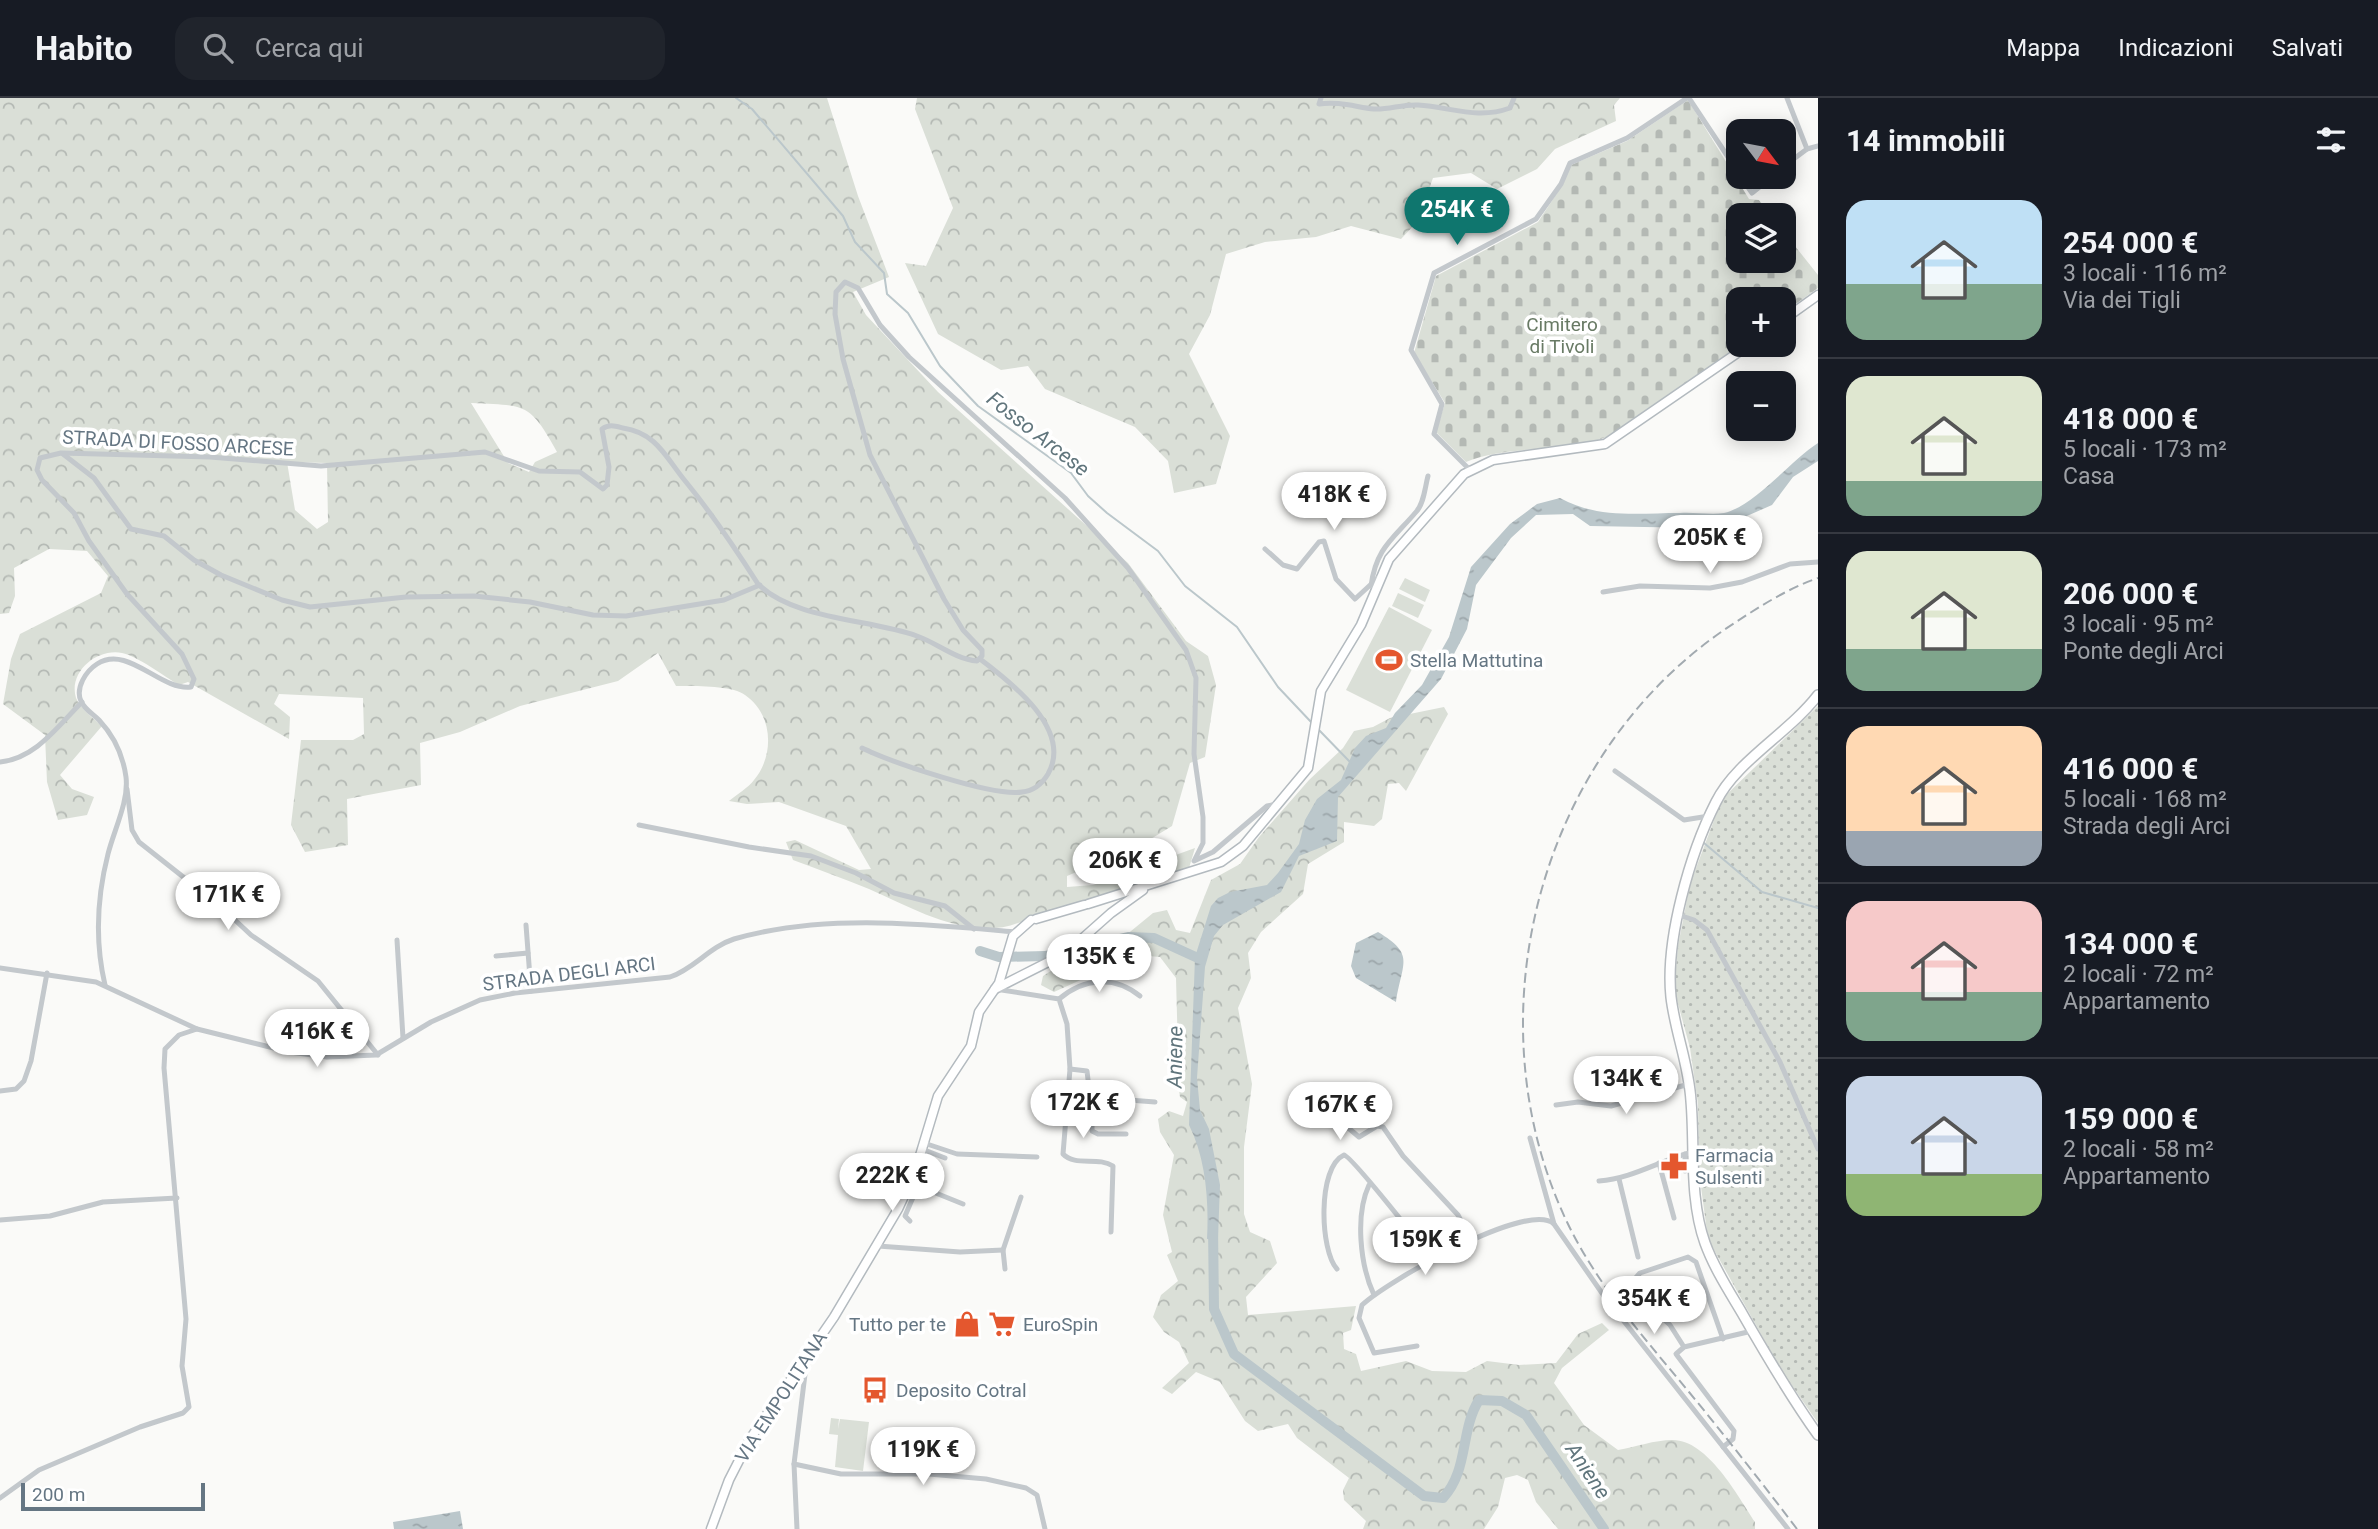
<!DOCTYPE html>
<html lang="it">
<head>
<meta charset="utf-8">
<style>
  body { margin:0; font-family:Roboto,sans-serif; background:#20242c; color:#f1f3f6; height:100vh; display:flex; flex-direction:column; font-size:26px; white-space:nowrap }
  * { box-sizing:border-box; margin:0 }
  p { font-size:23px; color:#9ea1a6 }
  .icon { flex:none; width:38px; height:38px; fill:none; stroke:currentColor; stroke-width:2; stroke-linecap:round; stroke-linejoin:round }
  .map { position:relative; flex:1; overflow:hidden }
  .panel { display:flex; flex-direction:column; background:#171b24; width:560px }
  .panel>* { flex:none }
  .needle { width:46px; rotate:122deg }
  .buttons { position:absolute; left:1726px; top:21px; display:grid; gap:14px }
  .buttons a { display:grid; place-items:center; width:70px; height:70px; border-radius:14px; background:#171b24; box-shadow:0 4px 18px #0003; font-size:35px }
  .scale { position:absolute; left:21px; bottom:18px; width:184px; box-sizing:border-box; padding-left:7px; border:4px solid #657683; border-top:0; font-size:19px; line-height:24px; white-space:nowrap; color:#657683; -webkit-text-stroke:5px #fff; paint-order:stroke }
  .price { position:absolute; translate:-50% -60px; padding:0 16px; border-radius:24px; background:#fff; color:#222; font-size:23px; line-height:46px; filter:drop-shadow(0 2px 4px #0008) }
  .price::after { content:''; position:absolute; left:50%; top:42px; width:21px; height:16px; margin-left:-10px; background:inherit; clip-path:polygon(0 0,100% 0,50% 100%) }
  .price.selected { background:#0f766e; color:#fff }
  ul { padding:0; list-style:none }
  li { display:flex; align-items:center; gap:21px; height:175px; padding:0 28px }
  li+li { border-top:2px solid #363941 }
  li span { display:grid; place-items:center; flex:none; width:196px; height:140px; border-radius:21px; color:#555 }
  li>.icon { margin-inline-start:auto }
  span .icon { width:84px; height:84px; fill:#fffc; stroke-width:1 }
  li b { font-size:30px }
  h2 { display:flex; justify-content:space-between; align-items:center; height:84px; padding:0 28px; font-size:30px }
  header { display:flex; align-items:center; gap:42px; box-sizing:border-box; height:98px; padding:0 35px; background:#171b24; border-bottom:2px solid #363941 }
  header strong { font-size:33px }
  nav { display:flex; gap:38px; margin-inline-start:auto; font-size:24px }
  .search { width:490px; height:63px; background:#20242c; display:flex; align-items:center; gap:18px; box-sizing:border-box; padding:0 24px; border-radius:21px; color:#9ea1a6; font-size:26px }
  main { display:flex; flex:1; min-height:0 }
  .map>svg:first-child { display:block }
  .grass { fill:url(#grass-dots) }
  .forest { fill:url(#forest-crowns); fill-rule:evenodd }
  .cemetery { fill:url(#cemetery-stones) }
  .garden { fill:#dadfd7 }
  .water { fill:url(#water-ripples) }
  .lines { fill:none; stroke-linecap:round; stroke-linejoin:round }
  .stream { stroke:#bbc7cb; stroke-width:2 }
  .river { stroke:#bbc7cb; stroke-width:10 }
  .secondary-casing { stroke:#b3babf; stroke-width:11 }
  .primary-casing { stroke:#b5babe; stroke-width:12 }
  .minor { stroke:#c3c8cc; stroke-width:5 }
  .secondary { stroke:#fff; stroke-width:8 }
  .primary { stroke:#fff; stroke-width:9 }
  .rail { stroke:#a2aab0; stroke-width:2; stroke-dasharray:10 5; stroke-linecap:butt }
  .labels { text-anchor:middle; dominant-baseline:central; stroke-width:7; stroke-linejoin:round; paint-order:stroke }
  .park-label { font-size:19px; fill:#687a64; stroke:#fff }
  .street-label { font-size:19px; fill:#657683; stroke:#fff }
  .poi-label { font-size:19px; fill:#657683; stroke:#fff; text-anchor:start }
  .water-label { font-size:21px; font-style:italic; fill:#60757c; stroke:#fff }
</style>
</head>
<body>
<header>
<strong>Habito</strong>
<div class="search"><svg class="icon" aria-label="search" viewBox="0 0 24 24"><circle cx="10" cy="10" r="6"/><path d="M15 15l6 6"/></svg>Cerca qui</div>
<nav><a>Mappa</a><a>Indicazioni</a><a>Salvati</a></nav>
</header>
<main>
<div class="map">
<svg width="1818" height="1431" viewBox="0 0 1818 1431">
  <defs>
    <pattern id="grass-dots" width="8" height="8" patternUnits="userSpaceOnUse" patternTransform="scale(1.75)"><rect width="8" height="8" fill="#dadfd7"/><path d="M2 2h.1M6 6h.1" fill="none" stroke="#b4b9b4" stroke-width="1.8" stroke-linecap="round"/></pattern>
    <pattern id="forest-crowns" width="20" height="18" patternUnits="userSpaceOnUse" patternTransform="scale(1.75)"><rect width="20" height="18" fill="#dadfd7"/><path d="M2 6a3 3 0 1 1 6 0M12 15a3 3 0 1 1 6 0" fill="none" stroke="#b4b9b4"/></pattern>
    <pattern id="cemetery-stones" width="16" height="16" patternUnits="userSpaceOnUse" patternTransform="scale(1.75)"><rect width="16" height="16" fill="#dadfd7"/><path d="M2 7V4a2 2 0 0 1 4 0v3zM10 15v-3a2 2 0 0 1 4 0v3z" fill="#b4b9b4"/></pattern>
    <pattern id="water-ripples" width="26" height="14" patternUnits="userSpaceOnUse" patternTransform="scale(1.75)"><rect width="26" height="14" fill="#bbc7cb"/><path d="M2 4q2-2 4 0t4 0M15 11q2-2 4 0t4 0" fill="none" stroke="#9ca6aa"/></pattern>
  </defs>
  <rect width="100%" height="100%" fill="#fafaf8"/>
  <!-- grass -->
  <path class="grass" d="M1818,608V1325L1781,1272L1708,1141L1699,1074L1698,1006L1690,950L1674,891L1678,848L1690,786L1722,701Z"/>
  <!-- forest -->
  <g class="forest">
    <path d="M0,0H827L858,98L889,179L853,194L866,217L938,294L1128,465L1186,543L1208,558L1216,587L1205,659L1190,665L1172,728L1141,747L1067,778V789L1093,787L1195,750L1189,770L1027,821C976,848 915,811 869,791C844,781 818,771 793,762L786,744L795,742L859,772L871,771L846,728L779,704L747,706L729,703C737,696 748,690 754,682C775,657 773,616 745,597C732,587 693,588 676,588L658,555L618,583L520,608L460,634L420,645L421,687L347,701L348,747L305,754L291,727L301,642H353L364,636L363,600L279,596L274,606L290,619L289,641L188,584L179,587C164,578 137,558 122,555C97,550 68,574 76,600C80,610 94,621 102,628L60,677L72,691L94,699L87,717L58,722L47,684L45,637L3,606L11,561L20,536L101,495L108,478L87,453L49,451L14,470L15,498L9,515L0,516ZM471,305C525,308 529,303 557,354L535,364L529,374L508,365ZM287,364L327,365L328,424L317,431L295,412Z"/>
    <path d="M917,0H1620L1614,7L1616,23L1555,51L1537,71L1497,91L1471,75L1433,80L1417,124L1401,141L1351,128L1316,139L1265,144L1226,156L1210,217L1189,256L1230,338L1216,386L1174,395L1168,363L1135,329L1045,291L1028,268L1001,272L938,236L905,165L926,168L953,110L915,11Z"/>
    <path d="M1444,609L1448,616L1406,693L1399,685L1388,686L1382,721L1374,728L1344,724V744L1308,766L1303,796L1261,834L1248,855L1251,880L1238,910L1252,986L1244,1049V1116L1250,1134L1270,1143L1277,1165L1246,1199L1248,1217L1356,1208L1351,1232L1343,1235L1344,1251L1356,1256L1361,1273L1406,1263L1432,1273L1466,1274L1487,1263L1519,1267L1556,1265L1578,1236L1602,1225L1609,1232L1562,1270L1554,1285L1584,1327L1618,1352C1635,1349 1655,1342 1672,1342C1707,1341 1738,1398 1755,1424V1431H1558L1536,1404L1528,1382L1517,1377L1505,1380L1498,1409L1484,1431H1363L1366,1423L1344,1402L1343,1392L1349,1380L1297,1340L1288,1326L1258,1333L1245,1323L1220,1284L1196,1274L1172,1296L1162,1290L1189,1265L1179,1244L1164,1234L1153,1219L1161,1197L1178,1183L1167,1157L1172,1154L1163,1117L1174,1057L1160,1034L1158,1021L1169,1013L1183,1018L1187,1004L1180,999L1179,992L1176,880L1160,859L1136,857L1054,894L1041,887L1043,878L1088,849L1125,838L1153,815L1167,812L1176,832L1190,835L1211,782L1240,766L1259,739L1309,682L1343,650L1354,633L1373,629L1390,620Z"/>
  </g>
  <!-- cemetery -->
  <path class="cemetery" d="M1688,2L1749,101L1759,102L1771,117H1738V163H1783V133L1818,177V190L1783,215V201H1738L1739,247C1704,272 1635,331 1598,342C1555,355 1508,347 1466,364L1436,334L1445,305L1414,255L1436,178L1538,124L1563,86L1571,67L1627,43Z"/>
  <!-- garden -->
  <g class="garden">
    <path d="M1405,480L1430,492L1425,504L1399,491Z"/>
    <path d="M1398,495L1424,507L1418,520L1392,508Z"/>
    <path d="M1389,509L1432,532L1390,614L1346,592Z"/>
    <path d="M831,1320L839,1321L838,1331L840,1321L869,1324L863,1373L835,1369L838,1337L829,1336Z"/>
  </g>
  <!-- water -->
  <g class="water">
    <path d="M1818,345V363L1793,379L1772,407L1740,421L1699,430L1590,428L1573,416L1536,417L1511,440L1476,487L1467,531L1441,581L1338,699L1337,743L1299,758L1281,794L1223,827L1214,838L1205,869L1197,980L1200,1012L1209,1031L1220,1087L1218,1140L1207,1141C1209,1103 1206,1061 1189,1027L1195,859L1211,808L1218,800L1230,794L1267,787L1278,775L1299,746L1305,722L1317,701L1341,682L1355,650L1366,638L1386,630L1395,615L1422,587L1449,539L1471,469L1510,426L1537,406L1560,400C1598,421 1638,415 1680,415C1694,414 1711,417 1724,415C1755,408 1790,363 1818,345Z"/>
    <path d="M1378,834C1416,857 1402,864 1396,904L1356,880L1351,868L1356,845Z"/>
    <path d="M460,1413L463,1431H394L393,1424Z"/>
  </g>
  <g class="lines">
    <!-- stream -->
    <g class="stream">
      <path d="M736,0L752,11L843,118L855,144L884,175L887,196L908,215L940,268L978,308L1071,375L1088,398L1107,415L1158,453L1185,488L1237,529L1278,589L1312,625"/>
      <path d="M1318,631L1351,665"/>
      <path d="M1704,745L1762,794L1818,810"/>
    </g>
    <!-- river -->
    <g class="river">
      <path d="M980,853L999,859L1045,858L1128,839L1154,840L1200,861"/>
      <path d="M1213,1128L1214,1211L1234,1256L1424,1398L1443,1400C1469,1372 1460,1332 1479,1302L1502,1303L1526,1317L1604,1431"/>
    </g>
    <!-- secondary casing -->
    <g class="secondary-casing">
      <g id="secondary">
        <path d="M1783,222L1818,197"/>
        <path d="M1088,806L1221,764L1243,748L1308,670L1321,593L1361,527L1389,461L1464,376L1493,362L1605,346L1749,247"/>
        <path d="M1036,821L1084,807"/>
        <path d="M995,891L1066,855L1111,815L1143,792"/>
        <path d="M711,1431L729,1382L750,1341L834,1219L898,1111L915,1074L938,998L971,948L979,914L999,885L1013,838L1031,822"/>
      </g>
    </g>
    <!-- primary casing -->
    <g class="primary-casing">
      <path id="primary" d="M1818,597C1789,635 1736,663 1716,704C1690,755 1665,842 1671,899C1675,934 1689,967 1691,1003C1695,1049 1689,1100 1705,1145C1714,1170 1729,1193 1742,1215C1766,1257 1790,1298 1818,1337"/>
    </g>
    <!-- minor -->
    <g class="minor">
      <path d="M1321,0L1319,6C1338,3 1356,9 1374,11C1388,12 1403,6 1418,7C1451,9 1477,22 1510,10L1514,0"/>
      <path d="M1689,0L1738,74"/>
      <path d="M1787,0L1807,51"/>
      <path d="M1783,69L1807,51L1818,48"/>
      <path d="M1741,79L1752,95L1772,79"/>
      <path d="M63,356L94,380L131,431L164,438L194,462L221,477L282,502L310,509L406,499L474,498L530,504L593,517L626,518L724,502L760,487"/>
      <path d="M1470,372L1434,336L1442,306L1411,252L1434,175L1536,121L1561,86L1570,65L1627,40L1687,0"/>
      <path d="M1265,451L1283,467L1297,471L1319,444L1324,443L1336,481L1355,501L1380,478"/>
      <path d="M1371,488C1376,450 1393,441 1416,414C1424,406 1425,389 1428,378"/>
      <path d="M1603,494L1640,488L1710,490L1742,484L1790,466L1818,464"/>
      <path d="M862,650C891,664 993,699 1022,694C1033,693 1042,686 1048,676C1073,632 1012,585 980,561"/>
      <path d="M0,664C36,660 57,629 82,604"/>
      <path d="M1615,673L1684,722L1709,718"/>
      <path d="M127,691L132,732L139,744L220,808L251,837L318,883L378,957"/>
      <path d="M639,727L749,749L811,758L856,775L894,795L945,808L974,831"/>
      <path d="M1679,817L1694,822L1707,832L1780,964L1818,1051"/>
      <path d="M526,827L531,893"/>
      <path d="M397,842L403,940"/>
      <path d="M496,858L528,855"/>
      <path d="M0,870L96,884L197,931"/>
      <path d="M105,887C95,844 97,799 108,756C114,732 129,703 126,679C123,657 114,638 99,622C93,616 84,611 81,603C75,590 86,573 97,566C128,546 160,593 191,589L194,581L182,556L127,496L89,443L74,415L42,382L37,372L40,360L61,355L210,359L321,368L485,354L539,373L580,374L603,391L607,387L609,369L602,331C609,326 615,328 623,330C657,335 666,360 686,384C713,417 735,450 758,486C794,522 870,521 917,538C937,545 955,561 977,563L982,558V552L963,532L944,501L870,357L843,261L835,216L836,194L845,184L858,190L880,227L909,259L1065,400L1128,470L1186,552L1196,580L1194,656L1203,719V745L1194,763L1213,754L1267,708L1277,706"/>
      <path d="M995,891L1059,901L1067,926L1070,971L1087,973L1090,999L1155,1004"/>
      <path d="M1059,901C1084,880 1114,877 1140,898"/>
      <path d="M1070,971L1063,1056C1075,1069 1098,1058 1113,1068L1111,1134"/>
      <path d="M0,993L16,991L24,983L31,963L47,875"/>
      <path d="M1092,1000V1033L1098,1036H1126"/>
      <path d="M1556,1007L1578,1004L1611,1008L1689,986"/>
      <path d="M1339,1022L1359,1039L1377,1028L1383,1029L1403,1058L1458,1117L1471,1142"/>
      <path d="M1530,1040L1554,1126L1604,1198L1788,1431"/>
      <path d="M924,1045L957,1056L1037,1059"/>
      <path d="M922,1051L945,1060"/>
      <path d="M1685,1056V1073"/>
      <path d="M1659,1065L1674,1120"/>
      <path d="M1619,1081L1638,1159"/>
      <path d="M1599,1083C1634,1080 1660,1062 1693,1054"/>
      <path d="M911,1085L963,1106"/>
      <path d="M1369,1087C1355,1117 1360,1167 1374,1197"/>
      <path d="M0,1122L50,1118L103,1104L177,1100"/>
      <path d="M910,1123L905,1118L914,1097V1086"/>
      <path d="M878,1148L960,1154L1003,1152"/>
      <path d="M1005,1171L1003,1152L1021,1099"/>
      <path d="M1337,1171C1320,1153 1317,1069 1344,1057C1351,1058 1421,1147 1432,1161"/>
      <path d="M1417,1248L1374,1255L1359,1220L1362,1207C1386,1184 1528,1102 1554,1126"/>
      <path d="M1684,1249L1670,1227L1639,1199L1633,1183L1640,1175L1688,1159L1696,1164L1723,1241"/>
      <path d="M1723,1349L1733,1341L1734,1333L1676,1256L1684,1249L1752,1233"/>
      <path d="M794,1366L841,1376H929L986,1381L1026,1390L1037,1397L1045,1431"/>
      <path d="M0,1400L39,1372L140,1329L183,1315L189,1309L182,1268L186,1221L164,970L165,951L179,937L197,931L290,954L327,959L376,957L431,924L480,902L515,895L670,879C694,871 709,849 734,841C823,815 925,826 1016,834"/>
      <path d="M797,1431L794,1366L807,1260"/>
    </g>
    <!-- secondary -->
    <use href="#secondary" class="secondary"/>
    <!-- primary -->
    <use href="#primary" class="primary"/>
    <!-- rail -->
    <path class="rail" d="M1797,1431C1762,1385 1726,1339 1689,1294C1646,1242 1597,1187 1567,1124C1468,916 1541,649 1736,524C1762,507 1789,490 1818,480"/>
  </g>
  <!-- icons -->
  <defs>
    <g id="stadium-bare" transform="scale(2.1)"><path d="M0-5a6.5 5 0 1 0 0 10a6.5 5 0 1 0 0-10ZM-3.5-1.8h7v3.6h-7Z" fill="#e4572e" stroke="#fff" stroke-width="2.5" paint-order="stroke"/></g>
    <g id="pharmacy-bare" transform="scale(2.1)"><path d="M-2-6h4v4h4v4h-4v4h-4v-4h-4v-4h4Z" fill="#e4572e" stroke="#fff" stroke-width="2.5" paint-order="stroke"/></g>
    <g id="shop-bare" transform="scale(2.1)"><path d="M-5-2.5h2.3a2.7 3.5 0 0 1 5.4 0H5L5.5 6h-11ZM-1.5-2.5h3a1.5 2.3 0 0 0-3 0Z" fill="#e4572e" stroke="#fff" stroke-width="2.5" paint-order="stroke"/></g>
    <g id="supermarket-bare" transform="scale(2.1)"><path d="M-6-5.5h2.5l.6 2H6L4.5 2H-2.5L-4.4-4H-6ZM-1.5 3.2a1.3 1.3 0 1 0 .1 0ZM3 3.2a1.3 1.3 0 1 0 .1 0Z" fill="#e4572e" stroke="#fff" stroke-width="2.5" paint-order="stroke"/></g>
    <g id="bus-bare" transform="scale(2.1)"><path d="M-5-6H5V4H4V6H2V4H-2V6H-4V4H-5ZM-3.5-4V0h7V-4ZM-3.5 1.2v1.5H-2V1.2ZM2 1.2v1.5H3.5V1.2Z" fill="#e4572e" stroke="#fff" stroke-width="2.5" paint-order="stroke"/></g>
  </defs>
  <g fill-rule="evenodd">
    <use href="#stadium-bare" x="1389" y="562"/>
    <use href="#pharmacy-bare" x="1674" y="1068"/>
    <use href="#shop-bare" x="967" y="1226"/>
    <use href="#supermarket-bare" x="1002" y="1226"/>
    <use href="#bus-bare" x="875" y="1292"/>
  </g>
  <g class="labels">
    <!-- park labels -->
    <g class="park-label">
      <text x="1562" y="226">Cimitero<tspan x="1562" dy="22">di Tivoli</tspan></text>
    </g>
    <!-- street labels -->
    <g class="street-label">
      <text transform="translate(178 345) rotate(3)">STRADA DI FOSSO ARCESE</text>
      <text transform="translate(569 876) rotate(-7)">STRADA DEGLI ARCI</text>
      <text transform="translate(781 1299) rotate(-57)">VIA EMPOLITANA</text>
    </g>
    <!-- poi labels -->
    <g class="poi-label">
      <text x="1410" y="562">Stella Mattutina</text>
      <text x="1695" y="1057">Farmacia<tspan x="1695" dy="22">Sulsenti</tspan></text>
      <text x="946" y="1226" text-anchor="end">Tutto per te</text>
      <text x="1023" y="1226">EuroSpin</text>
      <text x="896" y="1292">Deposito Cotral</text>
    </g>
    <!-- water labels -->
    <g class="water-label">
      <text transform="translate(1038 336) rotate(38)">Fosso Arcese</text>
      <text transform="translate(1175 959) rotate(-89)">Aniene</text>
      <text transform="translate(1588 1373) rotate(56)">Aniene</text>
    </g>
  </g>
</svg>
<div class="buttons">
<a><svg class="needle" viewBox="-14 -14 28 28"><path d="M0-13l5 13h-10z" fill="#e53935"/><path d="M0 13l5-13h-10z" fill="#9ea1a6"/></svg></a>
<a><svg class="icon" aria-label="layers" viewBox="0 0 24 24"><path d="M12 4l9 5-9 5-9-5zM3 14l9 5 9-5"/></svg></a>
<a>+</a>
<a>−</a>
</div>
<div class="scale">200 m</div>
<b class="price selected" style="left:1457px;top:149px">254K €</b>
<b class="price" style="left:1334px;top:434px">418K €</b>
<b class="price" style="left:1710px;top:477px">205K €</b>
<b class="price" style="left:1125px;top:800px">206K €</b>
<b class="price" style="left:228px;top:834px">171K €</b>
<b class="price" style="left:1099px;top:896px">135K €</b>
<b class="price" style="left:317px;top:971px">416K €</b>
<b class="price" style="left:1626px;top:1018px">134K €</b>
<b class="price" style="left:1083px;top:1042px">172K €</b>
<b class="price" style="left:1340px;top:1044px">167K €</b>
<b class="price" style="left:892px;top:1115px">222K €</b>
<b class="price" style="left:1425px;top:1179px">159K €</b>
<b class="price" style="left:1654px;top:1238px">354K €</b>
<b class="price" style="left:923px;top:1389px">119K €</b>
</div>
<section class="panel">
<h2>14 immobili<svg class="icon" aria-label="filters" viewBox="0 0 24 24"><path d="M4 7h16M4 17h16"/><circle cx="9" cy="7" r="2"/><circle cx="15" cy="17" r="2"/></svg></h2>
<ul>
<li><span style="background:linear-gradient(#bfe0f5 60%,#7fa58c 0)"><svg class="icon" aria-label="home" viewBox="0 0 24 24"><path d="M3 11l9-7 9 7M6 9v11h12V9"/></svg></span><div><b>254 000 €</b><p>3 locali · 116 m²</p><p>Via dei Tigli</p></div></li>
<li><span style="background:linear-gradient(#dfe7d0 75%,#7fa58c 0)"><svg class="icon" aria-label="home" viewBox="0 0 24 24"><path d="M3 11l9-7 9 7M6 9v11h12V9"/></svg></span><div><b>418 000 €</b><p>5 locali · 173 m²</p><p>Casa</p></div></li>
<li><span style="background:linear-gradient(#dfe7d0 70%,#7fa58c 0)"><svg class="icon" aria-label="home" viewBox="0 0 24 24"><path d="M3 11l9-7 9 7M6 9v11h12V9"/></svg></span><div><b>206 000 €</b><p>3 locali · 95 m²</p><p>Ponte degli Arci</p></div></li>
<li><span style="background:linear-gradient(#ffd9b3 75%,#9aa5b1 0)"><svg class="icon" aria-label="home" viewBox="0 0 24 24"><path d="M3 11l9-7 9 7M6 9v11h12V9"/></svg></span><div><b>416 000 €</b><p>5 locali · 168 m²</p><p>Strada degli Arci</p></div></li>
<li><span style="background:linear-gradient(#f6c9c9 65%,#7fa58c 0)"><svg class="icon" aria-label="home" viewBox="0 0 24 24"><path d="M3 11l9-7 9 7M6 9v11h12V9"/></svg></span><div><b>134 000 €</b><p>2 locali · 72 m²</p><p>Appartamento</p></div></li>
<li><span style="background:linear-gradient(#c9d6e8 70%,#8fb573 0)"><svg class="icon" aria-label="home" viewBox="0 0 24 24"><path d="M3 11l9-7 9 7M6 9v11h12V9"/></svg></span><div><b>159 000 €</b><p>2 locali · 58 m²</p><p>Appartamento</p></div></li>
</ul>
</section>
</main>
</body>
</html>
